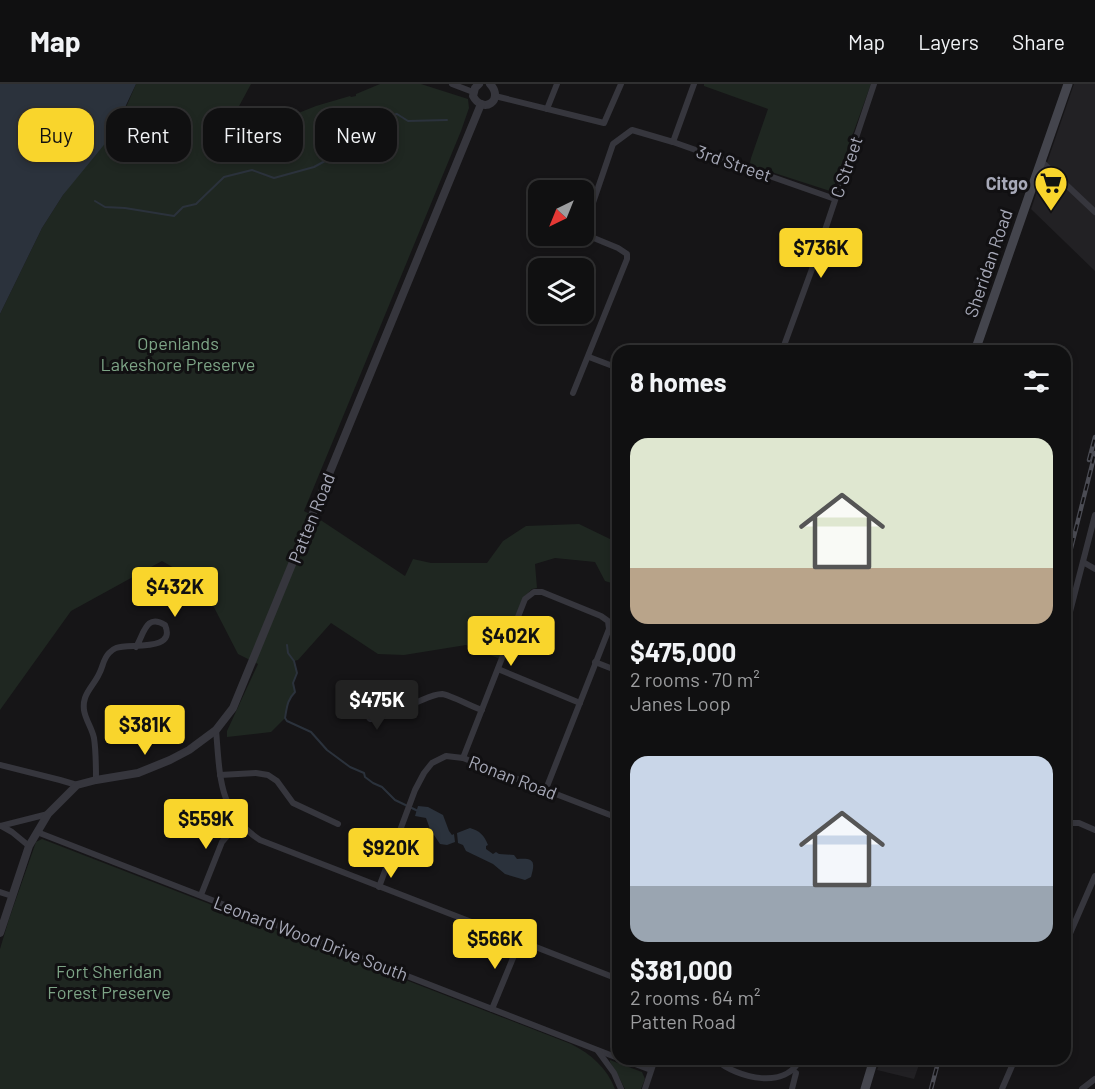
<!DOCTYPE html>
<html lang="en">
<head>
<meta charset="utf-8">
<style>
  body { margin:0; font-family:Barlow,sans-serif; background:#1e1e1f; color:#f1f3f6; height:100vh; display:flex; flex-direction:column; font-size:22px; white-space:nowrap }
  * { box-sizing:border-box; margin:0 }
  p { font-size:20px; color:#9c9d9f }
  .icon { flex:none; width:33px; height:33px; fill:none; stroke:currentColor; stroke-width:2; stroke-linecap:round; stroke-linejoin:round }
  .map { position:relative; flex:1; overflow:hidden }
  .details { position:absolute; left:612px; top:261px; width:459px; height:720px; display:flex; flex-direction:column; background:#101011; border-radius:18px; box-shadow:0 3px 9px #0003,0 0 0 2px #303031 }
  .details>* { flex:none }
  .top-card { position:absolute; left:18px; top:24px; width:504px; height:54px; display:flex; gap:12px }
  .needle { width:39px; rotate:223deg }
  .fabs { position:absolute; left:528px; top:96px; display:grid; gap:12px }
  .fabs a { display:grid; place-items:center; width:66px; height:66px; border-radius:12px; background:#101011; box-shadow:0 3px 9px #0003,0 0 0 2px #303031; font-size:30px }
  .price { position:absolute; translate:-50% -51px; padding:0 14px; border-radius:6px; background:#f9d52c; color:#111; font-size:20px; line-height:39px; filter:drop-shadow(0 2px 3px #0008) }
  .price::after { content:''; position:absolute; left:50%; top:36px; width:18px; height:14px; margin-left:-9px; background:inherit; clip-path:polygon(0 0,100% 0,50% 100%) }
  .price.on { background:#222; color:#fff }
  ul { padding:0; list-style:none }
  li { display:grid; align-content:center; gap:12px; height:318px; padding:0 18px }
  li span { display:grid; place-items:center; height:186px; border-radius:18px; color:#555 }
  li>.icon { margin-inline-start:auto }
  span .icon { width:108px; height:108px; fill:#fffc; stroke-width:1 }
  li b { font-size:26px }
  h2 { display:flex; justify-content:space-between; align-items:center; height:72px; padding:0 18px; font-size:26px }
  .tag { padding:0 21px; border-radius:18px; background:#101011; box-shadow:0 3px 9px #0003,0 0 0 2px #303031; font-size:21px; line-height:54px }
  .tag.on { background:#f9d52c; color:#111 }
  header { display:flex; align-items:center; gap:36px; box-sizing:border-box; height:84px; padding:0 30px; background:#101011; border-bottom:2px solid #303031 }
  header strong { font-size:28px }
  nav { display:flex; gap:33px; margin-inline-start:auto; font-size:21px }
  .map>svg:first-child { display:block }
  .built { fill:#222124 }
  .green { fill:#1f2721 }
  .water { fill:#2b323c }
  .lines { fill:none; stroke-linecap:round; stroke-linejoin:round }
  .stream { stroke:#2b323c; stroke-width:2 }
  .minor { stroke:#36363d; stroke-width:6 }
  .tertiary { stroke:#36363d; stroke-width:8 }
  .secondary { stroke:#44454d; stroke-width:9 }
  .rail-casing { stroke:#4b4c54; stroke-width:4.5 }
  .rail { stroke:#111012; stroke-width:2; stroke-dasharray:7; stroke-linecap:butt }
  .labels { text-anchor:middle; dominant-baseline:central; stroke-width:6; stroke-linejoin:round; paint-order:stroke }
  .street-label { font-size:18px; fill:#a7a9b8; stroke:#111012 }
  .poi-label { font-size:18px; font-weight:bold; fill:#a7a9b8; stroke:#111012; text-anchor:end }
  .park-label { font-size:18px; fill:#7da486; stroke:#111012 }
</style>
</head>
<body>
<header>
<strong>Map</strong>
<nav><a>Map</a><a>Layers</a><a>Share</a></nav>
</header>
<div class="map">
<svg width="1095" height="1005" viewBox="0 0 1095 1005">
  <rect width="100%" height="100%" fill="#161517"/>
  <!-- built -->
  <g class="built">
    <path d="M1074,0H1095V187L1031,125Z"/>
    <path d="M881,975H921L914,995L877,986Z"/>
  </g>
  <!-- green -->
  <g class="green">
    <path d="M136,0H251L218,61L316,22L350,12L351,13L356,12V10L380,0H421L468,15L469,24L461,47L304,427L319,435L405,492L413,475L431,479H487L503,457L526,442L579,440L610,455L618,469V501L605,497L595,478L555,474L535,480L537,504L532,505L524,513L500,575L466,561L404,571L378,570L331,539L298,576L294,577L297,589L293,599L295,608L290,614L287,622L285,634L271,648L227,653V647L258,580L238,570L202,500L162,477L71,527L0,626V230L42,144L63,111L127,21Z"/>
    <path d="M704,0H871L834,102L830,107L753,82L750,79L751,74L768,25L704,2Z"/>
    <path d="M42,755L571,960C591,970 607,984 615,1005H0V865L9,835L36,758Z"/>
    <path d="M610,976L642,988L645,995L641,1005H625L618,991L610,978Z"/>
  </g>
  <!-- water -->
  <g class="water">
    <path d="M0,0H136L112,51L63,111L42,144L0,230Z"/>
    <path d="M418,722L428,723L443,731L449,747L452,751L454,750L455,758L447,761L440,760L430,745L426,734L415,732Z"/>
    <path d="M470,744C480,747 484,751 488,761L486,762V765L493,770L496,768L499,770L514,771L517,775C533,774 536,776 531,793L525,796L505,790L493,780L466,767L463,761L458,759L457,749Z"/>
  </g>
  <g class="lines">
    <!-- stream -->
    <g class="stream">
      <path d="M95,117L105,123L125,124L174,132L183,123L196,120L224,93L252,86L274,94L314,83L336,71L341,51L348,44L361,47L387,40L393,31L397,30L408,37L447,36"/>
      <path d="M287,561L288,569L294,577L297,589L293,599L295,608C287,616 287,623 285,634L287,637L311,648L327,666L350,683L364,689L365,693L373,699L382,703L395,716L418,727"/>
    </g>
    <!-- minor -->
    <g class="minor">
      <path d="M452,0L473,8"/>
      <path d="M495,12L604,39L621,0"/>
      <path d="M547,25L557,0"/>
      <path d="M673,58L694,0"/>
      <path d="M1041,77L1095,128"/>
      <path d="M531,129L538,132"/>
      <path d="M584,145L613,60L632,46L673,58L835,115"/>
      <path d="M782,267L812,185L874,0"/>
      <path d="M589,273L618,284"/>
      <path d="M573,309L627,175V170L618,164L584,150"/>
      <path d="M1083,478L1095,485"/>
      <path d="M1065,547L1095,431"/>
      <path d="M595,578L618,587"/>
      <path d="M498,585L580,619"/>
      <path d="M372,612L380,613L401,622L378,635H370C362,625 363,620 372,612Z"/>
      <path d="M401,622C405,621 410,621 415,619C423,616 433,610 442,610C451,611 472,623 482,626"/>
      <path d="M216,646C220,691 218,729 260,756L618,895"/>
      <path d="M463,674L525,515L534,508H542L601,532L608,537L609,545L546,705"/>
      <path d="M0,681L60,696L77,701"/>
      <path d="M220,691L256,689L268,691L277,697L293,719L338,740"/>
      <path d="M96,696C96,682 96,667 94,654C91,640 80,630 85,614C88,605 95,599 99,590C103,583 103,575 109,569C111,567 113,565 116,564C129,559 177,568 165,541C146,529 144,550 136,563"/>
      <path d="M1065,739H1079L1095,746"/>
      <path d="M0,742L48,730"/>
      <path d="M1,742L12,748L29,762"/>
      <path d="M37,748L618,974"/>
      <path d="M379,803L415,706L424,689L432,679L446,672L463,674L618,734"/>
      <path d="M0,808L12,812"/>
      <path d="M201,811L222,758L239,738"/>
      <path d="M1065,861L1095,792"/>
      <path d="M492,925L520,857"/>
      <path d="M598,967L614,989L621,1005"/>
      <path d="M622,975L651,986"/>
      <path d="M715,975C739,996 787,1005 800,975"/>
      <path d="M645,1005L655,975"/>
      <path d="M792,1005L796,989"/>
      <path d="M1002,1005L1015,975"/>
      <path d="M1082,1005L1095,995"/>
    </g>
    <!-- tertiary -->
    <g class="tertiary">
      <path d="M479,0L475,4L473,12C483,31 505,16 490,0"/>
      <path d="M0,849L29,762L48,730L77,701L96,696L138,689L170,676L189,666L216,646L233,624L481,20"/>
    </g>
    <!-- secondary -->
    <g class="secondary">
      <path d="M975,267L1068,0"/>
      <path d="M865,1005L874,975"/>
    </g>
    <!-- rail casing -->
    <g class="rail-casing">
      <g id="rail">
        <path d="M1089,376L1095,353"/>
        <path d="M1065,488L1095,369"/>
        <path d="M931,1005L939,975"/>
      </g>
    </g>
    <!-- rail -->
    <use href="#rail" class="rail"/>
  </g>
  <!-- icons -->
  <defs>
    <g id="supermarket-pin" transform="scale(1.725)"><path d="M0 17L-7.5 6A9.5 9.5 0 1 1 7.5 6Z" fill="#f9d52c" stroke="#111012"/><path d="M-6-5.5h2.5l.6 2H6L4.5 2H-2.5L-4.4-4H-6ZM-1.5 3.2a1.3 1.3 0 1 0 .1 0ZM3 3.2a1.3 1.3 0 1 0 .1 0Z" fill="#111"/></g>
  </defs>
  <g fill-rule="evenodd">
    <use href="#supermarket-pin" x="1051" y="99"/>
  </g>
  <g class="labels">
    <!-- street labels -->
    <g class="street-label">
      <text transform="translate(734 79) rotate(19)">3rd Street</text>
      <text transform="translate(846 83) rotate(-71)">C Street</text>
      <text transform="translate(988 179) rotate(-71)">Sheridan Road</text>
      <text transform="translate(311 434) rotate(-68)">Patten Road</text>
      <text transform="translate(513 693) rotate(21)">Ronan Road</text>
      <text transform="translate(311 854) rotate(21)">Leonard Wood Drive South</text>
    </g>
    <!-- poi labels -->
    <g class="poi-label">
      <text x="1028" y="99">Citgo</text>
    </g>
    <!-- park labels -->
    <g class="park-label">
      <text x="178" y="259">Openlands<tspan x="178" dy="21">Lakeshore Preserve</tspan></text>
      <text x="109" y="887">Fort Sheridan<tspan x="109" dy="21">Forest Preserve</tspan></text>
    </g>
  </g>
</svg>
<div class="fabs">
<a><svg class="needle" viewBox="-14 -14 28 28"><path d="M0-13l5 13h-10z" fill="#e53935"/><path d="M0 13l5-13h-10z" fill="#9c9d9f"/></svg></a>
<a><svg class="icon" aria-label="layers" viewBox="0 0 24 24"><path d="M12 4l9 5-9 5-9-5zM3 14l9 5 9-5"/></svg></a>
</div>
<b class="price" style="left:821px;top:195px">$736K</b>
<b class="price" style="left:175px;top:534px">$432K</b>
<b class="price" style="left:511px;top:583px">$402K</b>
<b class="price on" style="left:377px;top:647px">$475K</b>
<b class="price" style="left:145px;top:672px">$381K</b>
<b class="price" style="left:206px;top:766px">$559K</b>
<b class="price" style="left:391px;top:795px">$920K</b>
<b class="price" style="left:495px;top:886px">$566K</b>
<div class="top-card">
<a class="tag on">Buy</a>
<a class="tag">Rent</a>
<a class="tag">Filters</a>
<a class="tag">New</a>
</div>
<section class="details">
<h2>8 homes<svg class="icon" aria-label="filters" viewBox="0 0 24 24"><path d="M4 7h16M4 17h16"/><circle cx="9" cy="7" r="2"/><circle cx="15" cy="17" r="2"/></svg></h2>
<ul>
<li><span style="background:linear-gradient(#dfe7d0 70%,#b9a48a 0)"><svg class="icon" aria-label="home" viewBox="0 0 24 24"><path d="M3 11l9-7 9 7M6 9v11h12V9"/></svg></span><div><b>$475,000</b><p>2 rooms · 70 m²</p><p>Janes Loop</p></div></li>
<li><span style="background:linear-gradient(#c9d6e8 70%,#9aa5b1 0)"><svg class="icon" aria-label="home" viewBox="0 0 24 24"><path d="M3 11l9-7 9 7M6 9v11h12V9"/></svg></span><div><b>$381,000</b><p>2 rooms · 64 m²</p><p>Patten Road</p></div></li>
</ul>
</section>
</div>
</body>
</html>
